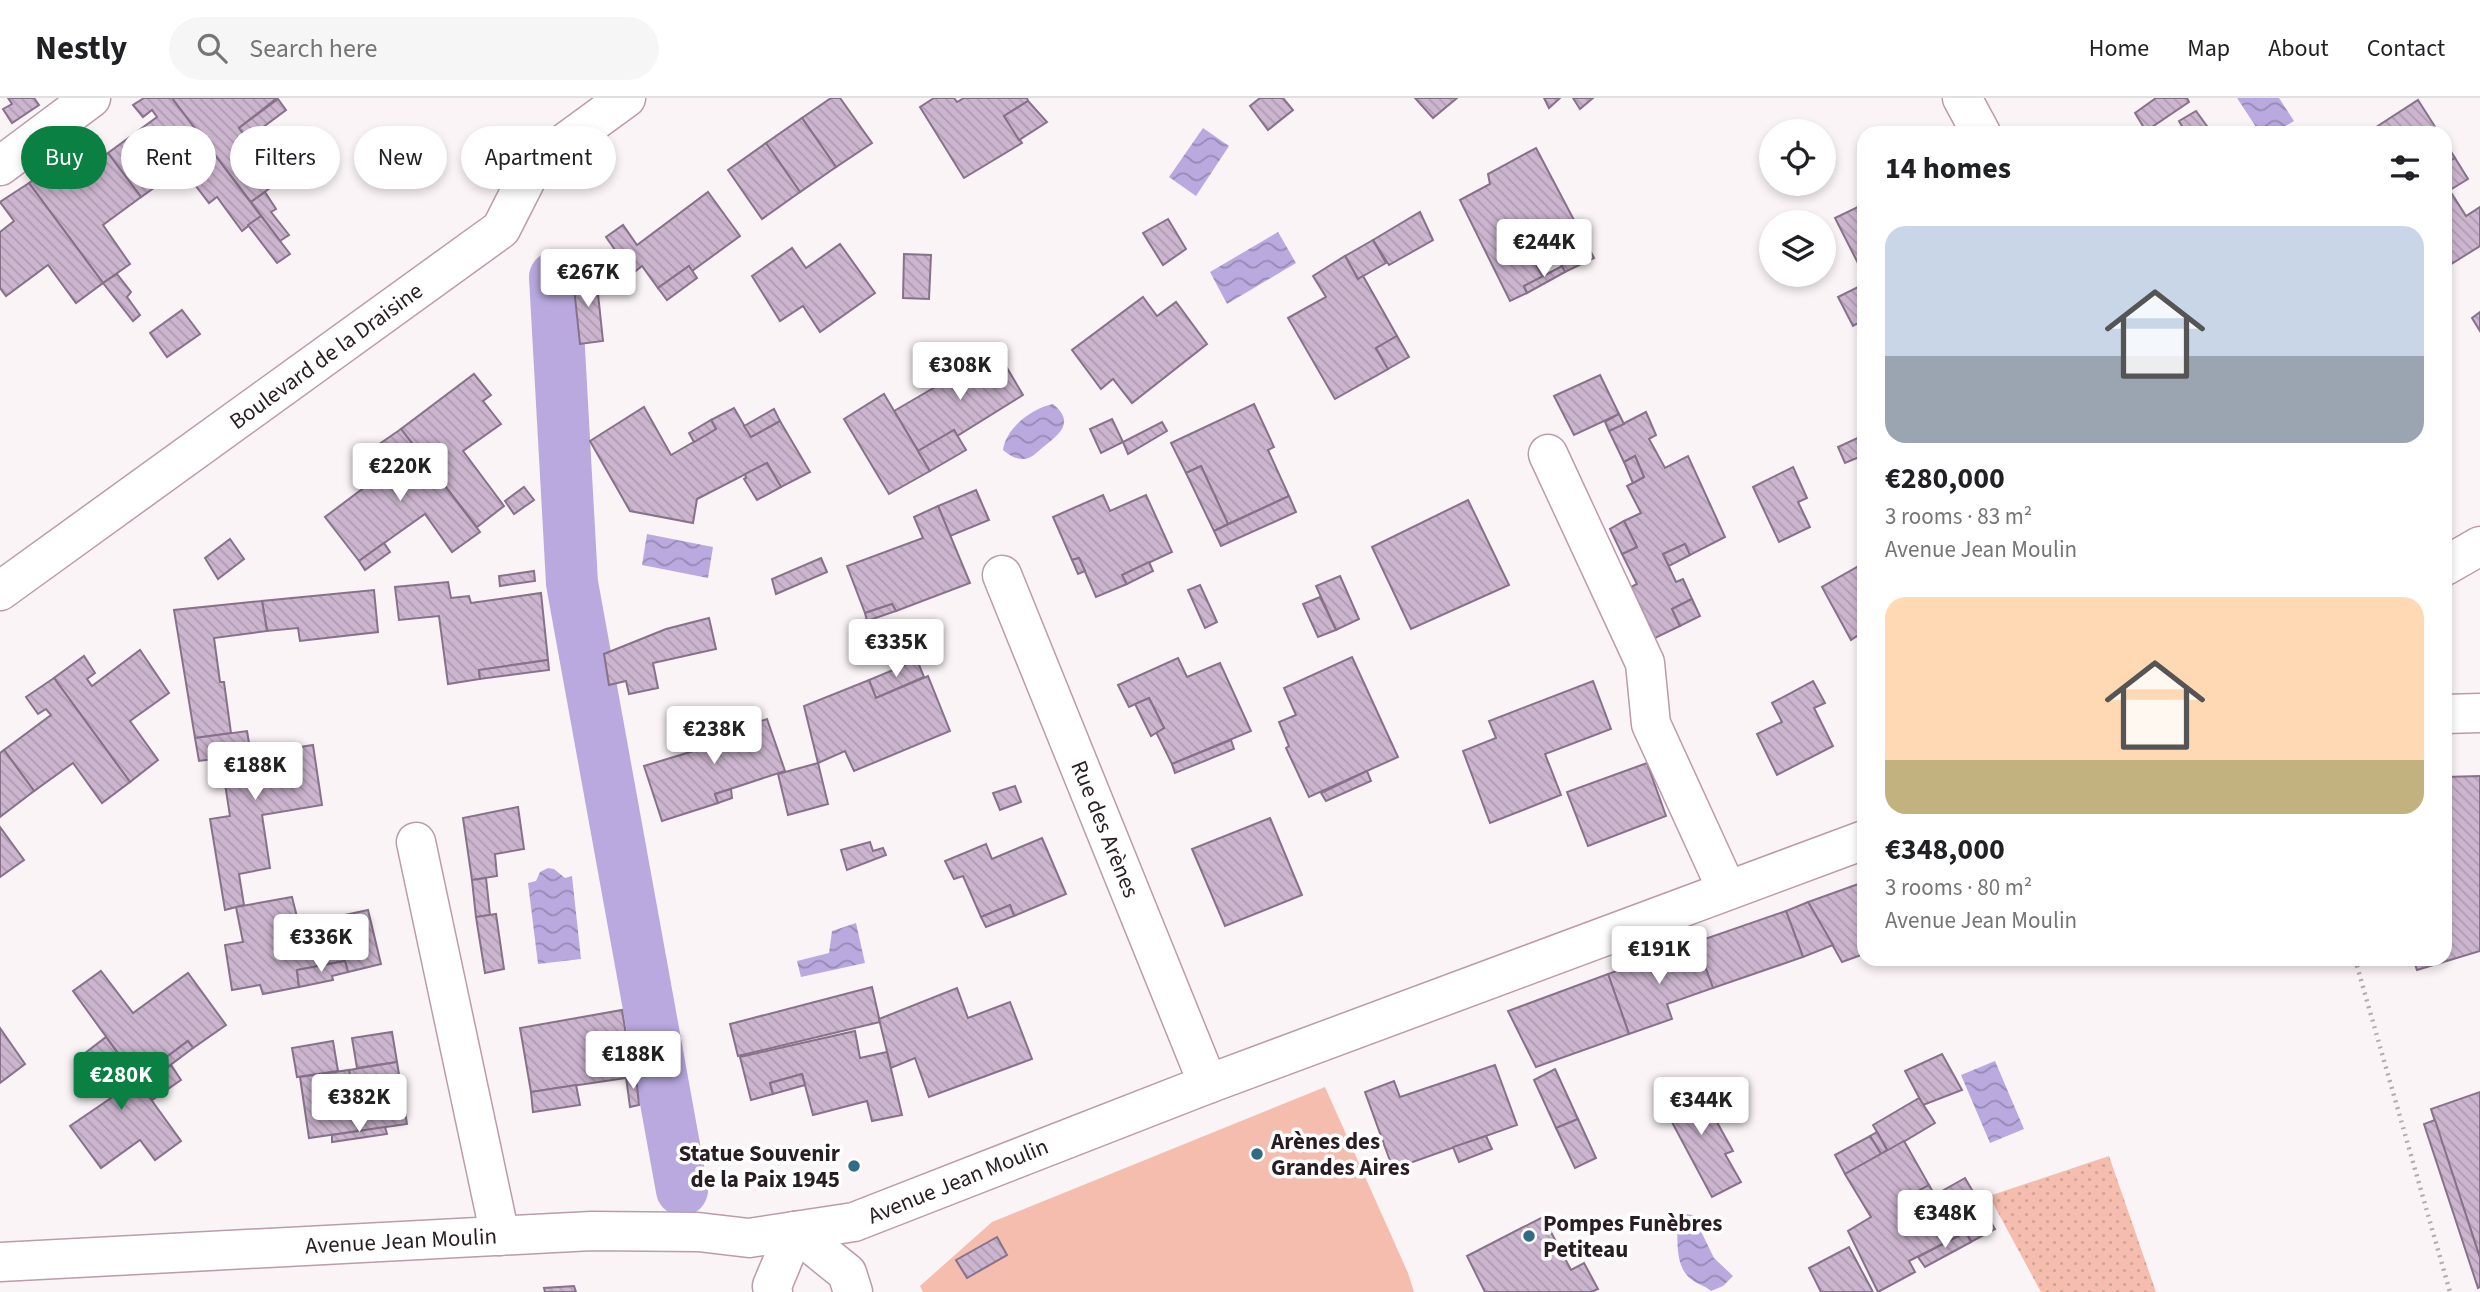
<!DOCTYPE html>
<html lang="en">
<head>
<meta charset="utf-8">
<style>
  body { margin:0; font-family:"Source Sans 3",sans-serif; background:#f6f6f6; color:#202124; height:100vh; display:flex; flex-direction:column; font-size:26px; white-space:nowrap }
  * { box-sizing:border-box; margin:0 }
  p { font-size:23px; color:#757577 }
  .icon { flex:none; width:38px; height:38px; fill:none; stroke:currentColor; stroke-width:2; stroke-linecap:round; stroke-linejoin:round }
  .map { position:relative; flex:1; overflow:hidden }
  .side { position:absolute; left:1857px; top:28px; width:595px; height:840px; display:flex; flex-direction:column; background:#fff; border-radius:21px; box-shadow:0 4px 10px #0003 }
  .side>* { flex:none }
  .guide { position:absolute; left:21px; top:28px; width:665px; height:63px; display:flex; gap:14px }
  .tools { position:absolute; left:1759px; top:21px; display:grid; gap:14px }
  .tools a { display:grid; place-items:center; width:77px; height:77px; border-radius:50%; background:#fff; box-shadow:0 4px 10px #0003; font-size:35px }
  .price { position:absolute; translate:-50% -60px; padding:0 16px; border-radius:7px; background:#fff; color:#222; font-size:23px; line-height:46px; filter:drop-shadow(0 2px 4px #0008) }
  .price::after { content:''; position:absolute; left:50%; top:42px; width:21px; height:16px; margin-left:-10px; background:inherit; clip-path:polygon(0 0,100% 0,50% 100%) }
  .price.selected { background:#0b8043; color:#fff }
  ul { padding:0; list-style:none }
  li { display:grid; align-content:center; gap:14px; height:371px; padding:0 28px }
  li span { display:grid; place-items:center; height:217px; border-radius:21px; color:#555 }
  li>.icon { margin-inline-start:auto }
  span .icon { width:126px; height:126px; fill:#fffc; stroke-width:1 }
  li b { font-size:30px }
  h2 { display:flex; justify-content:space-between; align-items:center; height:84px; padding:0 28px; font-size:30px }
  .pill { padding:0 24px; border-radius:32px; background:#fff; box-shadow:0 4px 10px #0003; font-size:24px; line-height:63px }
  .pill.selected { background:#0b8043; color:#fff }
  header { display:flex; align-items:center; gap:42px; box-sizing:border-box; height:98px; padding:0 35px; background:#fff; border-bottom:2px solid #e0e0e0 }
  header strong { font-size:33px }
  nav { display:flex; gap:38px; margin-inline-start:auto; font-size:24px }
  .search { width:490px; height:63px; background:#f6f6f6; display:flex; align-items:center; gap:18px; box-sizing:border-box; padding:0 24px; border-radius:38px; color:#757577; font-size:26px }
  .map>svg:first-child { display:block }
  .park { fill:url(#park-dots) }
  .garden { fill:#f4bdae }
  .water { fill:url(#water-waves) }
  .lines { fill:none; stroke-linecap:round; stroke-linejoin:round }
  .canal { stroke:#b9a9df; stroke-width:52 }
  .building { fill:url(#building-back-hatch); stroke:#87728a; stroke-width:2 }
  .minor-casing { stroke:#bc9bac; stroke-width:41 }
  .path { stroke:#b4abaf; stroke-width:4.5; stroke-dasharray:2 5; stroke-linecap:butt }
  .minor { stroke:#fff; stroke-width:38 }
  .poi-dot { fill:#306d84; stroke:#fff; stroke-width:2.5 }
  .labels { text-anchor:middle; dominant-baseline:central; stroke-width:7; stroke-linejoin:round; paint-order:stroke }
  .street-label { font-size:23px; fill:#291d23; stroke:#fff }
  .poi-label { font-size:23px; font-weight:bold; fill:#291d23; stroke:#fff; text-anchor:start }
</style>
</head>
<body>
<header>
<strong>Nestly</strong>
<div class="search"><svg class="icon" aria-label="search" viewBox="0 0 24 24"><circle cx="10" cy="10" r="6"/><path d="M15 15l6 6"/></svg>Search here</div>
<nav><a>Home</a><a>Map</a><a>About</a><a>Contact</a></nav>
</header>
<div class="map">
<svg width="2480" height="1194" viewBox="0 0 2480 1194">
  <defs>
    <pattern id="park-dots" width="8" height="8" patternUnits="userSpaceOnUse" patternTransform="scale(1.75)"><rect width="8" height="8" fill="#f4bdae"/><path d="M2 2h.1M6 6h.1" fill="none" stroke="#d1a295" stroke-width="1.8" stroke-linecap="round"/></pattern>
    <pattern id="water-waves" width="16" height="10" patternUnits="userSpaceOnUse" patternTransform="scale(1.75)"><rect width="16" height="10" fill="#b9a9df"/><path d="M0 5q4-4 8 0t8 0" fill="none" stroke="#9689b4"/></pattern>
    <pattern id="building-back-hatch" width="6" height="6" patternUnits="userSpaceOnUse" patternTransform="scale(1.75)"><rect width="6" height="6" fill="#ccb5cf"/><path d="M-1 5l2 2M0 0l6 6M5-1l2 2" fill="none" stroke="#af9bb1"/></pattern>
  </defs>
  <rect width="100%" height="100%" fill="#fbf4f7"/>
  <!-- park -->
  <path class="park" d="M2109,1058L2156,1194H2041L1989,1098Z"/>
  <!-- garden -->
  <path class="garden" d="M1325,989L1408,1175L1414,1194H923L920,1188L992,1124Z"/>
  <!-- water -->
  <g class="water">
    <path d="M2237,0H2279L2294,23L2274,35H2260Z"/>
    <path d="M1203,30L1229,48L1196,98L1169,79Z"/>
    <path d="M1278,134L1296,165L1227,206L1210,174Z"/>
    <path d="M1053,306C1076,325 1059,336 1042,350C1036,355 1031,361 1023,361C1015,361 1009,357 1003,352C1006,330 1032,310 1053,306Z"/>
    <path d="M647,436L713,449L708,480L642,467Z"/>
    <path d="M548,770L554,771L565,780L572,778L581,861L538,866L528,785L536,783L540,774Z"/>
    <path d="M856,825L865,865L801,879L797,863L829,855L832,833Z"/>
    <path d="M1995,963L2024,1031L1990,1045L1961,977Z"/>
    <path d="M1678,1115L1693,1117L1714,1160L1733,1178L1723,1188L1711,1193C1704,1187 1697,1186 1691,1181C1673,1168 1678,1134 1678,1115Z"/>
  </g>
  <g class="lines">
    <!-- canal -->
    <path class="canal" d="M555,179L572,485L682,1092"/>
  </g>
  <!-- building -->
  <g class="building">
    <path d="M8,0H34L39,7L12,25L3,11L12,6Z"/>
    <path d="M144,0H172L261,118L242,133L217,99L209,105L182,70L141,99L108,55L157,19L152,12L143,19L133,7Z"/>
    <path d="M172,0H277L239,30L265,65L256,71L270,90L251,104Z"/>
    <path d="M831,0H840L872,45L836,69L802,20Z"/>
    <path d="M934,0H954L957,4L964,0H1027L1028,3L1004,18L1022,45L964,80L920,9Z"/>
    <path d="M1260,0H1283L1293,12L1268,32L1250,8Z"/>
    <path d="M1415,0H1457L1433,20Z"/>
    <path d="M1544,0H1560L1549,10Z"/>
    <path d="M1573,0H1593L1580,11Z"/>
    <path d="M2156,0H2187L2189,4L2146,33L2135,15Z"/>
    <path d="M278,1L286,12L258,33L278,57L265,65L239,30Z"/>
    <path d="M2418,2L2439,35H2367Z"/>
    <path d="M1028,3L1047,24L1019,42L1004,18Z"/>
    <path d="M2196,13L2212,35H2186L2179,23Z"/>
    <path d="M802,20L836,69L800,94L766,45Z"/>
    <path d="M2445,44L2455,60L2445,66Z"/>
    <path d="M766,45L800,94L762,121L728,72Z"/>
    <path d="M1536,50L1594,160L1565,174L1554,153L1534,164L1543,179L1524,188L1527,195L1510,203L1460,102L1490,86L1488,76Z"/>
    <path d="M108,55L141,99L103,127L130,166L103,185L29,85L56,65L69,82Z"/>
    <path d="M2455,60L2468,81L2450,92L2445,85V66Z"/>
    <path d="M29,85L103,185L76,205L48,167L6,198L0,190V134L14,123L0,104Z"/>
    <path d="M2445,85L2466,118L2480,109V148L2445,170Z"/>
    <path d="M265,94L276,111L271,114L289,137L280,143L251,104Z"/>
    <path d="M708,94L740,138L692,173L689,168L658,190L642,168L632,176L606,139L623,127L637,147Z"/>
    <path d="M1864,106V177L1835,120Z"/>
    <path d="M1420,114L1433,142L1389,167L1373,142Z"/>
    <path d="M261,118L290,156L277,165L248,127Z"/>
    <path d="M1168,121L1186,151L1163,167L1143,135Z"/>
    <path d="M1373,142L1386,165L1358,181L1345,158Z"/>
    <path d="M840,146L875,195L820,234L803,208L780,223L752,178L792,150L806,170Z"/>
    <path d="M904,156L931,157L929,201L903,200Z"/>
    <path d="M1345,158L1358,181L1363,178L1397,238L1376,250L1388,271L1335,301L1288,220L1326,199L1313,178Z"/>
    <path d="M689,168L697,180L667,202L658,190Z"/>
    <path d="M1562,168L1565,174L1527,195L1524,188Z"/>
    <path d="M117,176L131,194L127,199L140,217L133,223L103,185Z"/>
    <path d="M596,177L603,243L580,246L573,180Z"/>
    <path d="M1864,186V222L1853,228L1838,199Z"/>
    <path d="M1143,199L1157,218L1176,204L1207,246L1132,305L1113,281L1101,291L1072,252Z"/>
    <path d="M182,212L200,236L167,259L150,235Z"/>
    <path d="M2480,214V233L2472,220Z"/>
    <path d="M1397,238L1409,259L1388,271L1376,250Z"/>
    <path d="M997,253L1023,297L957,338L954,332L918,353L894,313Z"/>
    <path d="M474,276L491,297L483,303L501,326L463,353L504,408L477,429L401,331Z"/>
    <path d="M1600,277L1619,316L1574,337L1554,298Z"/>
    <path d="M884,296L930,373L889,396L844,321Z"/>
    <path d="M1254,306L1274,349L1268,352L1289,398L1228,426L1201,368L1186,375L1171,345Z"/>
    <path d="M644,309L671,357L716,331L711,322L734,310L751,339L780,323L810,374L781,389L767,365L697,401L693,425L630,413L590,343Z"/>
    <path d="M774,311L780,323L751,339L744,328Z"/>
    <path d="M1646,314L1656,337L1649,341L1665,370L1688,358L1725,439L1690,457L1685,446L1663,456L1676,484L1683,481L1692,501L1672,511L1680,528L1655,540L1631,489L1637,486L1622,456L1637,449L1624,423L1641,415L1627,388L1644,379L1635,358L1624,364L1609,333Z"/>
    <path d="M1619,316L1624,326L1609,333L1605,324Z"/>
    <path d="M1112,321L1123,344L1101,355L1090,331Z"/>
    <path d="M711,322L716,331L694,344L689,335Z"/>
    <path d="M1162,324L1167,333L1128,356L1123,344Z"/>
    <path d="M401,331L480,434L452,454L425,416L359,463L325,419L390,370L375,349Z"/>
    <path d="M954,332L966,352L930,373L918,353Z"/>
    <path d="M1864,337V357L1845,365L1838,349Z"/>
    <path d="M1635,358L1644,379L1633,385L1624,364Z"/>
    <path d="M767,365L781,389L757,402L744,381L746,380L745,376Z"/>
    <path d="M1201,368L1228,426L1214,433L1186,375Z"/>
    <path d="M1793,369L1807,400L1798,404L1810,429L1779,444L1753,389Z"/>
    <path d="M524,389L534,402L514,416L505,403Z"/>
    <path d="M976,392L989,422L950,438L938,408Z"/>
    <path d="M1103,397L1110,413L1146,397L1172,454L1122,477L1127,486L1096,499L1079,460L1072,462L1053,419Z"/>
    <path d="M1289,398L1296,414L1221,448L1214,433Z"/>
    <path d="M1468,402L1509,487L1411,531L1372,449Z"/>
    <path d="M938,408L970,485L896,513L892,506L865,515L847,468L923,440L914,419Z"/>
    <path d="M1624,423L1637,449L1622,456L1610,431Z"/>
    <path d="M230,441L244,461L218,481L205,460Z"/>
    <path d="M384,445L390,454L365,472L359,463Z"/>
    <path d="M1685,446L1690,457L1669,468L1663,456Z"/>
    <path d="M821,460L827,474L776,496L772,481Z"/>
    <path d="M1079,460L1085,473L1078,476L1072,462Z"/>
    <path d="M1149,464L1153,473L1127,486L1122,477Z"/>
    <path d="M1864,465V550L1857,538L1851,542L1822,489Z"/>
    <path d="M534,473L535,483L500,488L499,478Z"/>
    <path d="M1340,478L1359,521L1336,532L1316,488Z"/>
    <path d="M448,484L451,500L469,498L471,505L541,495L548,562L479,572L480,581L448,586L439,518L399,522L395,489Z"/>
    <path d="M1200,487L1217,524L1205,530L1188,492Z"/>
    <path d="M374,492L378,534L300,543L298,530L267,533L262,503Z"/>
    <path d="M1320,499L1336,532L1318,539L1303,506Z"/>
    <path d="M1692,501L1700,518L1680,528L1672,511Z"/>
    <path d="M262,503L267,533L214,540L220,584H224L231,635L195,640L174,512Z"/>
    <path d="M892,506L896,513L867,523L865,515Z"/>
    <path d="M709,520L716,551L653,565L658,590L629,596L626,583L609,587L604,556L666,531Z"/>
    <path d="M140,552L169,595L130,623L158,662L130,684L54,580L84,558L95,575L87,581L92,588Z"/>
    <path d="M1352,559L1398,659L1309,699L1286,650L1289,648L1279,624L1296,617L1284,590Z"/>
    <path d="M1178,560L1187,579L1220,565L1251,633L1172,666L1156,634L1164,630L1149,600L1129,609L1118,587Z"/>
    <path d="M548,562L549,572L480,581L479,572Z"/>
    <path d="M917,562L924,579L876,600L869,582Z"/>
    <path d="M928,578L950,633L854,673L845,653L818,665L804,608L869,582L876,600Z"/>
    <path d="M54,580L130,684L102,705L73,665L34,693L4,652L51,617L46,611L38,616L26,599Z"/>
    <path d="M1593,583L1611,631L1545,656L1561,697L1490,725L1463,653L1496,640L1489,623Z"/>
    <path d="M1813,583L1825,605L1814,610L1833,648L1777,677L1757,636L1782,624L1772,605Z"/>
    <path d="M1149,600L1164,630L1151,638L1135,606Z"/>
    <path d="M729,615L735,632L767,621L785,673L715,696L718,705L662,723L644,668L700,651L694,626Z"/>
    <path d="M247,633L251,657L313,647L322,707L262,717L270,770L239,776L244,807L225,812L210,721L230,718L221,660L199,663L195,640Z"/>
    <path d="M1231,642L1234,651L1175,675L1172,666Z"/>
    <path d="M4,652L34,693L0,719V655Z"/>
    <path d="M818,665L828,706L788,717L778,676Z"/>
    <path d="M1647,665L1666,718L1588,748L1567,694Z"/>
    <path d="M1367,673L1371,683L1326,703L1321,695Z"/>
    <path d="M2480,678V853L2417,872L2413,861H2445V679Z"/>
    <path d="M1015,688L1021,704L1000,712L993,695Z"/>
    <path d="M731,691L732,700L718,705L715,696Z"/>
    <path d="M518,709L524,751L495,756L497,778L472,782L463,720Z"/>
    <path d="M1270,720L1302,797L1225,828L1192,751Z"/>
    <path d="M0,729L24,762L0,779Z"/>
    <path d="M1042,740L1066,796L1014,818L1010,807L981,819L963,778L954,781L945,763L986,746L992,761Z"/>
    <path d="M870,744L873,753L883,750L886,757L847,772L841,752Z"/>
    <path d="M486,780L490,817L476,819L472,782Z"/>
    <path d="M1864,784V856L1842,864L1808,804Z"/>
    <path d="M292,799L299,827L368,812L381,866L348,874L345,863L297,872L299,889L263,896L260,887L232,892L225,847L243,844L236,809Z"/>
    <path d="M1808,804L1833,847L1803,859L1786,813Z"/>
    <path d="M1010,807L1014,818L986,829L981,819Z"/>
    <path d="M1786,813L1803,859L1713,890L1696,844Z"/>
    <path d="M496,816L504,871L485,875L476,819Z"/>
    <path d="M1696,844L1713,890L1667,906L1672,921L1629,936L1608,876Z"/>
    <path d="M345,863L348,874L332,878L333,882L299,889L297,872Z"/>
    <path d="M101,873L133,915L188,875L226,927L193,950L188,943L156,967L161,974L171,967L181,982L152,1002L73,893Z"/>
    <path d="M1608,876L1629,936L1536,969L1508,913Z"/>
    <path d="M872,889L880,924L738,958L730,926Z"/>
    <path d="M957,890L968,920L1010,904L1032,961L929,999L915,960L891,970L879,921Z"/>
    <path d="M622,912L633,979L531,994L520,930Z"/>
    <path d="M0,930L25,966L0,985Z"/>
    <path d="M855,933L860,960L887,954L902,1017L872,1023L867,1003L813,1017L802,976L770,985L773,996L751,1002L740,959Z"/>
    <path d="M392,934L397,964L357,970L352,940Z"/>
    <path d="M106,939L181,1043L155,1062L140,1042L101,1070L70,1028L111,1000L80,959Z"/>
    <path d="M188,943L193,950L161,974L156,967Z"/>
    <path d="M333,943L338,973L297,979L292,950Z"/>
    <path d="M1942,956L1962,992L1923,1007L1905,973Z"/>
    <path d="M397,964L407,1026L358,1033L349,972Z"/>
    <path d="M1495,967L1517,1027L1393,1071L1365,994L1394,983L1400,999Z"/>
    <path d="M1555,971L1578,1021L1556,1030L1534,982Z"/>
    <path d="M349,972L358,1033L309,1040L300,979Z"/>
    <path d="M802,976L805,987L773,996L770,985Z"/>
    <path d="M636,978L639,1007L630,1009L626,979Z"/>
    <path d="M1694,983L1733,1053L1725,1056L1741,1084L1712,1099L1659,1000Z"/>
    <path d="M576,987L580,1007L533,1014L531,994Z"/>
    <path d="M2480,994V1160L2431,1011Z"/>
    <path d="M1919,1000L1935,1025L1888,1053L1873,1027Z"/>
    <path d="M1578,1021L1596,1060L1575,1070L1556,1030Z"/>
    <path d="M2435,1022L2480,1160V1189L2478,1190L2424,1026Z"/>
    <path d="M385,1029L387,1036L332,1044V1037Z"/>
    <path d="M1877,1034L1887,1052L1881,1056L1870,1038Z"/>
    <path d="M1486,1038L1492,1051L1459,1064L1453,1049Z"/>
    <path d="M1870,1038L1881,1056L1845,1076L1835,1057Z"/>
    <path d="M1904,1043L1929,1087L1913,1096L1917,1103L1933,1094L1935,1097L1965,1080L1995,1131L1971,1144L1966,1134L1909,1163L1915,1174L1878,1194L1848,1133L1871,1119L1845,1076Z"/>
    <path d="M1929,1087L1933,1094L1917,1103L1913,1096Z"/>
    <path d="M1543,1119L1571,1172L1584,1165L1598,1191L1591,1194H1485L1467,1158Z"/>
    <path d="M1966,1134L1971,1144L1925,1169L1918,1159Z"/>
    <path d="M997,1139L1007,1157L967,1180L956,1162Z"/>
    <path d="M1849,1149L1873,1194H1821L1809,1170Z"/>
    <path d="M574,1188L576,1194H545L544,1190Z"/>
  </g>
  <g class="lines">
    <!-- minor casing -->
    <g class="minor-casing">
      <g id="minor">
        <path d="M1962,0L1981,35"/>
        <path d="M0,68L91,0"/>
        <path d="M1548,356L1645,565L1651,626L1727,792"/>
        <path d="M2445,468L2480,448"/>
        <path d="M1002,477L1208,986"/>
        <path d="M0,493L501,131L533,68L626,0"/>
        <path d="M2445,616L2480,615"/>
        <path d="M416,744L500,1138"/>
        <path d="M795,1133L847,1175L853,1194"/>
        <path d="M0,1164L592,1133L698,1134L749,1140L854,1124L1208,986L1864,742"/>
        <path d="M773,1194L772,1188L795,1133"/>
      </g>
    </g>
    <!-- path -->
    <path class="path" d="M2355,861L2450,1194"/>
    <!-- minor -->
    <use href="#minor" class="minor"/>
  </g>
  <!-- markers -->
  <g class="poi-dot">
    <circle cx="1257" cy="1056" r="7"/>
    <circle cx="854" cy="1068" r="7"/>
    <circle cx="1529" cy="1138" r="7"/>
  </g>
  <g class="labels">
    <!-- street labels -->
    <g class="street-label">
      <text transform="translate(326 258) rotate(-36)">Boulevard de la Draisine</text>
      <text transform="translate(1105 731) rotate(68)">Rue des Arènes</text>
      <text transform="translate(958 1083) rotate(-22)">Avenue Jean Moulin</text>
      <text transform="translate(401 1143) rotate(-3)">Avenue Jean Moulin</text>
    </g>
    <!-- poi labels -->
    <g class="poi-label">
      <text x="1271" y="1043">Arènes des<tspan x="1271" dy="26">Grandes Aires</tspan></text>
      <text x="840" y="1055" text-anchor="end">Statue Souvenir<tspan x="840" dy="26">de la Paix 1945</tspan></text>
      <text x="1543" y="1125">Pompes Funèbres<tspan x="1543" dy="26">Petiteau</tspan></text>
    </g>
  </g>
</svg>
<div class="tools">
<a><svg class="icon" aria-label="locate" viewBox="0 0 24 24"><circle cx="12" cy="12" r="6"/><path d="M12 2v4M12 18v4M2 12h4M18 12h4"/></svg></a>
<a><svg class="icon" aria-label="layers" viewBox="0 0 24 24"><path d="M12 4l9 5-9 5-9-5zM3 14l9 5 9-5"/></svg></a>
</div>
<b class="price" style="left:1544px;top:181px">€244K</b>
<b class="price" style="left:588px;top:211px">€267K</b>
<b class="price" style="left:960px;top:304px">€308K</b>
<b class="price" style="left:400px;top:405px">€220K</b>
<b class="price" style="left:896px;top:581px">€335K</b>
<b class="price" style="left:714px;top:668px">€238K</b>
<b class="price" style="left:255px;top:704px">€188K</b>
<b class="price" style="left:321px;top:876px">€336K</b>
<b class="price" style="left:1659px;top:888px">€191K</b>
<b class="price" style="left:633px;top:993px">€188K</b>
<b class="price selected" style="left:121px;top:1014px">€280K</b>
<b class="price" style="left:359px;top:1036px">€382K</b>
<b class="price" style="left:1701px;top:1039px">€344K</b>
<b class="price" style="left:1945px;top:1152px">€348K</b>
<div class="guide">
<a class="pill selected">Buy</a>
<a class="pill">Rent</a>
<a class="pill">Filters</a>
<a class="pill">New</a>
<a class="pill">Apartment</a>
</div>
<section class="side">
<h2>14 homes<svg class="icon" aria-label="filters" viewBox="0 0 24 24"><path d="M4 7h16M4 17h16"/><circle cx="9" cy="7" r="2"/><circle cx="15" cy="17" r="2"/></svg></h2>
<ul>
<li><span style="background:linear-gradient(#c9d6e8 60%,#9aa5b1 0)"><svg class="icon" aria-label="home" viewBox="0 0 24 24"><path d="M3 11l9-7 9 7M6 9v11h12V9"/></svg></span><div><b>€280,000</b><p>3 rooms · 83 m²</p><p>Avenue Jean Moulin</p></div></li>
<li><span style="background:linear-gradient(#ffd9b3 75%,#c2b280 0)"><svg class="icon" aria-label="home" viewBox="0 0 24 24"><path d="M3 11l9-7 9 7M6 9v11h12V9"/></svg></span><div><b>€348,000</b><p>3 rooms · 80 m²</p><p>Avenue Jean Moulin</p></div></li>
</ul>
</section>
</div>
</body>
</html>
